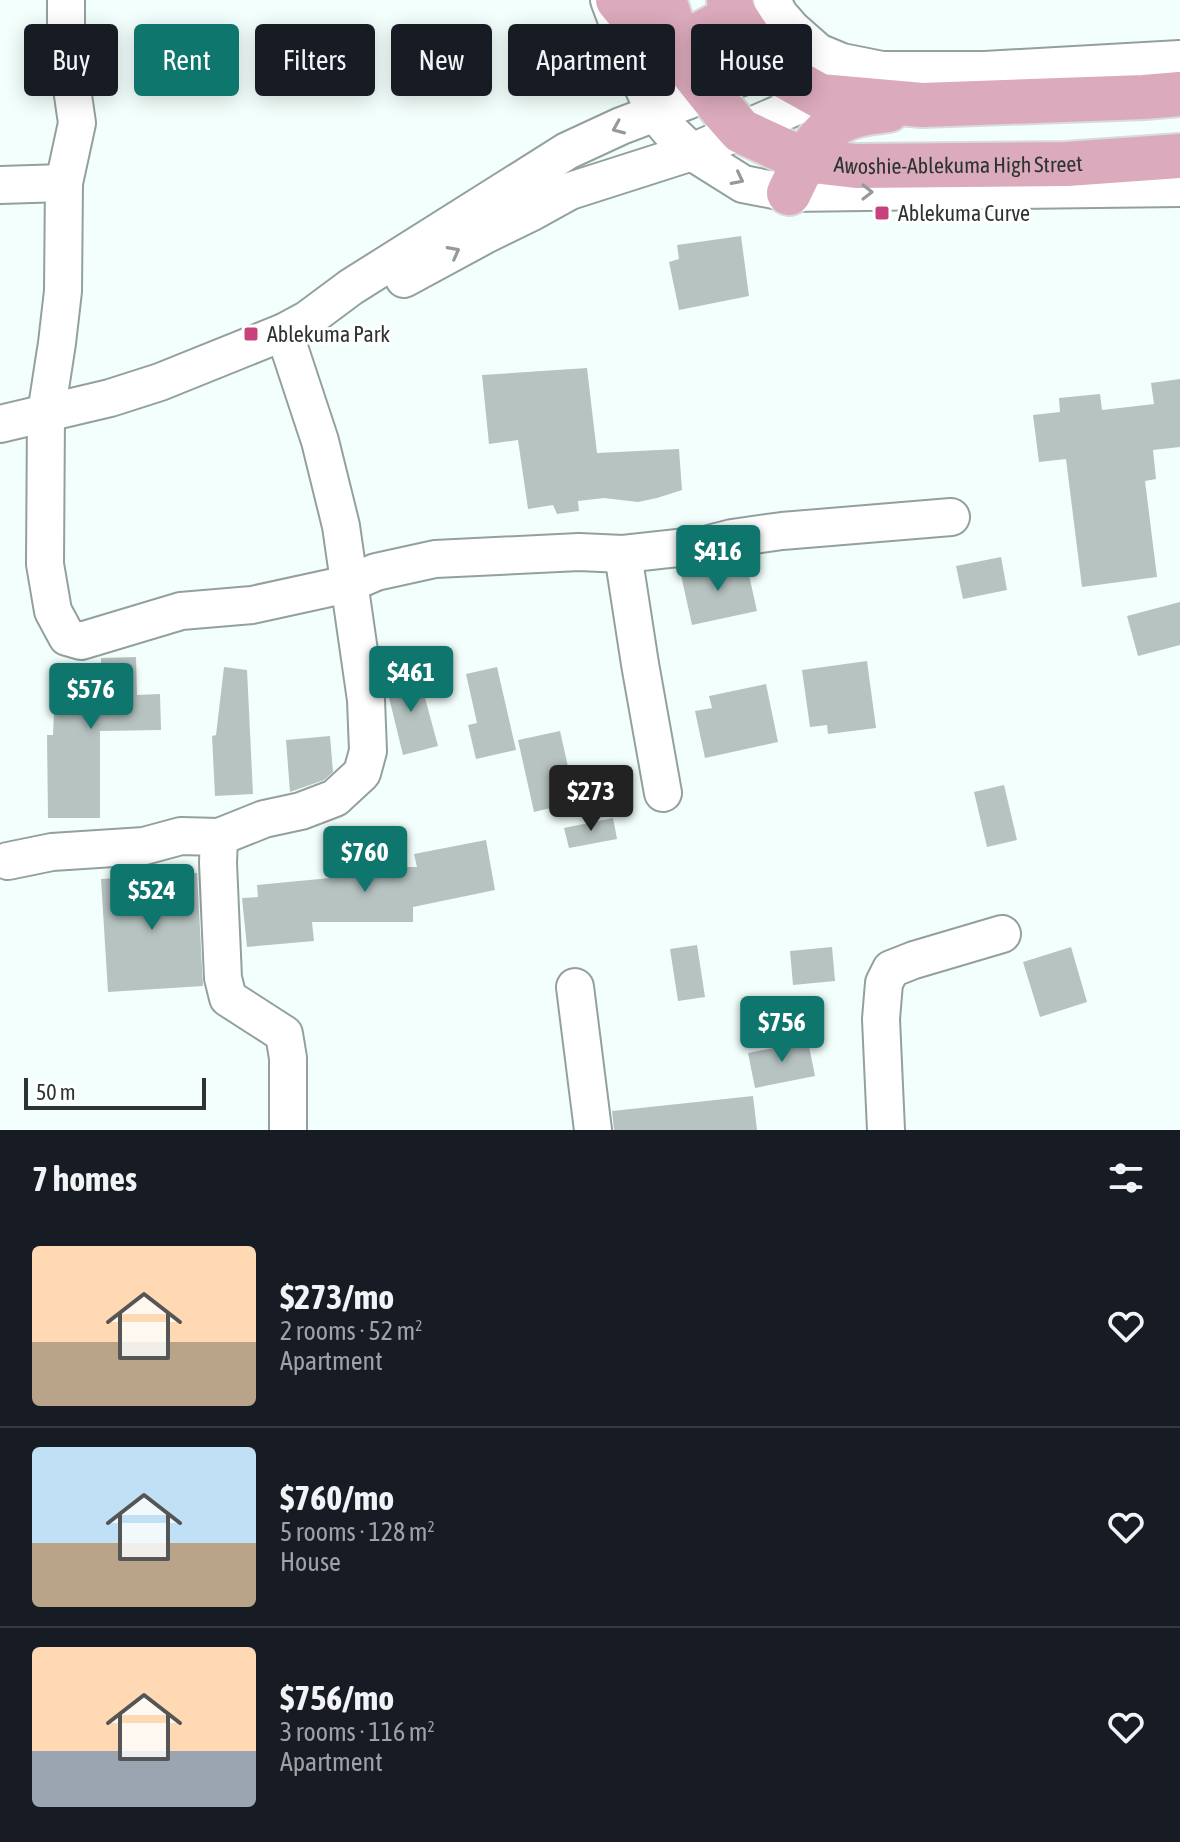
<!DOCTYPE html>
<html lang="en">
<head>
<meta charset="utf-8">
<style>
  body { margin:0; font-family:"Asap Condensed",sans-serif; background:#242831; color:#f1f3f6; height:100vh; display:flex; flex-direction:column; font-size:30px; white-space:nowrap }
  * { box-sizing:border-box; margin:0 }
  p { font-size:26px; color:#9ea1a6 }
  .icon { flex:none; width:44px; height:44px; fill:none; stroke:currentColor; stroke-width:2; stroke-linecap:round; stroke-linejoin:round }
  .map { position:relative; height:1130px; overflow:hidden }
  .sheet { display:flex; flex-direction:column; background:#171b24; flex:1 }
  .sheet>* { flex:none }
  .top-card { position:absolute; left:24px; top:24px; width:1132px; height:72px; display:flex; gap:16px }
  .scale { position:absolute; left:24px; bottom:20px; width:182px; box-sizing:border-box; padding-left:8px; border:4px solid #2d3331; border-top:0; font-size:22px; line-height:28px; white-space:nowrap; color:#2d3331; -webkit-text-stroke:6px #fff; paint-order:stroke }
  .price { position:absolute; translate:-50% -68px; padding:0 18px; border-radius:8px; background:#0f766e; color:#fff; font-size:26px; line-height:52px; filter:drop-shadow(0 2px 4px #0008) }
  .price::after { content:''; position:absolute; left:50%; top:48px; width:24px; height:18px; margin-left:-12px; background:inherit; clip-path:polygon(0 0,100% 0,50% 100%) }
  .price.active { background:#222; color:#fff }
  ul { padding:0; list-style:none }
  li { display:flex; align-items:center; gap:24px; height:200px; padding:0 32px }
  li+li { border-top:2px solid #363941 }
  li span { display:grid; place-items:center; flex:none; width:224px; height:160px; border-radius:8px; color:#555 }
  li>.icon { margin-inline-start:auto }
  span .icon { width:96px; height:96px; fill:#fffc; stroke-width:1 }
  li b { font-size:34px }
  h2 { display:flex; justify-content:space-between; align-items:center; height:96px; padding:0 32px; font-size:34px }
  .pill { padding:0 28px; border-radius:8px; background:#171b24; box-shadow:0 4px 20px #0003; font-size:28px; line-height:72px }
  .pill.active { background:#0f766e; color:#fff }
  .map>svg:first-child { display:block }
  .building { fill:#b6c3c1 }
  .lines { fill:none; stroke-linecap:round; stroke-linejoin:round }
  .minor-casing { stroke:#93a09e; stroke-width:40 }
  .major-casing { stroke:#d9dada; stroke-width:48 }
  .minor { stroke:#fff; stroke-width:36 }
  .major { stroke:#dbaabc; stroke-width:44 }
  .oneway { stroke:#969998 }
  .poi-dot { fill:#c8407c; stroke:#fff; stroke-width:3 }
  .labels { text-anchor:middle; dominant-baseline:central; stroke-width:6; stroke-linejoin:round; paint-order:stroke }
  .street-label { font-size:22px; fill:#2d3331; stroke:#fff }
  .poi-label { font-size:22px; fill:#2d3331; stroke:#fff; text-anchor:start }
</style>
</head>
<body>
<div class="map">
<svg width="1180" height="1130" viewBox="0 0 1180 1130">
  <rect width="100%" height="100%" fill="#f3fffc"/>
  <!-- building -->
  <g class="building">
    <path d="M741,236L749,296L679,310L669,262L679,259L677,245Z"/>
    <path d="M587,368L597,453L679,449L682,490L657,498L638,502L604,498L578,501L579,511L557,514L553,505L528,509L518,440L489,444L482,375Z"/>
    <path d="M1180,379V447L1153,450L1156,479L1145,481L1157,577L1082,587L1066,459L1039,462L1033,415L1060,412L1059,398L1100,394L1102,410L1154,404L1151,383Z"/>
    <path d="M1001,557L1007,590L963,599L956,566Z"/>
    <path d="M727,561L729,570L747,566L757,611L692,625L681,575L704,571L703,567Z"/>
    <path d="M1180,602V645L1138,656L1127,616Z"/>
    <path d="M136,657L137,695L160,694L161,730L100,731V818H48L47,735H53L56,668L101,670V658Z"/>
    <path d="M867,661L876,728L828,734L827,725L810,727L802,670Z"/>
    <path d="M224,667L247,670L253,794L215,796L212,736L216,735Z"/>
    <path d="M497,667L516,750L476,759L468,725L477,723L466,674Z"/>
    <path d="M418,672L438,746L403,755L385,681Z"/>
    <path d="M766,684L778,742L705,758L695,711L712,708L709,696Z"/>
    <path d="M560,731L576,802L534,812L518,740Z"/>
    <path d="M330,736L333,772L324,780L290,792L286,740Z"/>
    <path d="M1004,785L1017,840L987,847L974,792Z"/>
    <path d="M613,818L617,839L569,848L564,828Z"/>
    <path d="M486,840L495,890L413,907V922H312L314,941L247,947L242,898L258,897L257,885L330,878L331,867H417L414,854Z"/>
    <path d="M197,873L203,986L108,992L101,879Z"/>
    <path d="M697,945L705,997L678,1001L670,949Z"/>
    <path d="M832,947L835,981L793,985L790,951Z"/>
    <path d="M1071,947L1087,1002L1040,1017L1023,962Z"/>
    <path d="M808,1041L815,1076L755,1088L748,1053Z"/>
    <path d="M753,1096L757,1130H614L612,1111Z"/>
  </g>
  <g class="lines">
    <!-- minor casing -->
    <g class="minor-casing">
      <g id="minor">
        <path d="M66,0V47L77,123L64,183L63,291L57,343L46,414L45,564L53,611L67,637L81,641L181,611L252,605L348,584L376,572L435,559L579,552L623,554L705,545L732,538L782,531L951,517"/>
        <path d="M609,0L636,72L655,113L669,130L692,152L743,184L789,193L1180,188"/>
        <path d="M772,0L779,14L792,29L818,52L842,62L882,70H985L1180,59"/>
        <path d="M0,185L64,183"/>
        <path d="M404,279L487,234L532,212L570,191L692,152L820,96"/>
        <path d="M0,424L110,398L160,382L284,332L308,319L351,287L567,151L621,126L687,101L706,91L768,67"/>
        <path d="M623,554L640,664L663,793"/>
        <path d="M219,837L218,863L223,978L228,998L284,1034L288,1058V1130"/>
        <path d="M8,861L52,852L144,846L181,836L219,837L264,819L301,811L335,798L362,773L368,751L366,700L341,526L320,441L284,332"/>
        <path d="M575,987L593,1130"/>
        <path d="M886,1130L881,1019L884,983L891,969L914,960L1002,934"/>
      </g>
    </g>
    <!-- major casing -->
    <g class="major-casing">
      <g id="major">
        <path d="M618,0C627,10 636,24 647,33C676,55 709,29 734,15"/>
        <path id="s1" d="M664,0L678,42L691,70L726,114L741,131L804,160L856,166L1067,164L1180,156"/>
        <path d="M729,0L734,15L768,67L820,96L922,105L1144,97L1180,94"/>
        <path d="M789,193C802,166 816,131 845,119C858,113 874,112 888,110"/>
      </g>
    </g>
    <!-- minor -->
    <use href="#minor" class="minor"/>
    <!-- major -->
    <use href="#major" class="major"/>
  </g>
  <!-- one-way arrows -->
  <defs><path id="oneway-chevron" d="M-2-3.5L2.5 0L-2 3.5" fill="none" stroke-width="1.6" stroke-linecap="round" stroke-linejoin="round" transform="scale(2)"/></defs>
  <g class="oneway">
    <use href="#oneway-chevron" transform="translate(618 128) rotate(157)"/>
    <use href="#oneway-chevron" transform="translate(738 179) rotate(27)"/>
    <use href="#oneway-chevron" transform="translate(867 192)"/>
    <use href="#oneway-chevron" transform="translate(454 252) rotate(-28)"/>
  </g>
  <!-- markers -->
  <g class="poi-dot">
    <rect x="874" y="205" width="16" height="16" rx="4"/>
    <rect x="243" y="326" width="16" height="16" rx="4"/>
  </g>
  <g class="labels">
    <!-- street labels -->
    <g class="street-label">
      <text stroke="none"><textPath href="#s1" startOffset="378">Awoshie-Ablekuma High Street</textPath></text>
    </g>
    <!-- poi labels -->
    <g class="poi-label">
      <text x="898" y="213">Ablekuma Curve</text>
      <text x="267" y="334">Ablekuma Park</text>
    </g>
  </g>
</svg>
<div class="scale">50 m</div>
<b class="price" style="left:718px;top:593px">$416</b>
<b class="price" style="left:411px;top:714px">$461</b>
<b class="price" style="left:91px;top:731px">$576</b>
<b class="price active" style="left:591px;top:833px">$273</b>
<b class="price" style="left:365px;top:894px">$760</b>
<b class="price" style="left:152px;top:932px">$524</b>
<b class="price" style="left:782px;top:1064px">$756</b>
<div class="top-card">
<a class="pill">Buy</a>
<a class="pill active">Rent</a>
<a class="pill">Filters</a>
<a class="pill">New</a>
<a class="pill">Apartment</a>
<a class="pill">House</a>
</div>
</div>
<section class="sheet">
<h2>7 homes<svg class="icon" aria-label="filters" viewBox="0 0 24 24"><path d="M4 7h16M4 17h16"/><circle cx="9" cy="7" r="2"/><circle cx="15" cy="17" r="2"/></svg></h2>
<ul>
<li><span style="background:linear-gradient(#ffd9b3 60%,#b9a48a 0)"><svg class="icon" aria-label="home" viewBox="0 0 24 24"><path d="M3 11l9-7 9 7M6 9v11h12V9"/></svg></span><div><b>$273/mo</b><p>2 rooms · 52 m²</p><p>Apartment</p></div><svg class="icon" aria-label="heart" viewBox="0 0 24 24"><path d="M12 20l-8-8c-3-5 5-10 8-4 3-6 11-1 8 4z"/></svg></li>
<li><span style="background:linear-gradient(#bfe0f5 60%,#b9a48a 0)"><svg class="icon" aria-label="home" viewBox="0 0 24 24"><path d="M3 11l9-7 9 7M6 9v11h12V9"/></svg></span><div><b>$760/mo</b><p>5 rooms · 128 m²</p><p>House</p></div><svg class="icon" aria-label="heart" viewBox="0 0 24 24"><path d="M12 20l-8-8c-3-5 5-10 8-4 3-6 11-1 8 4z"/></svg></li>
<li><span style="background:linear-gradient(#ffd9b3 65%,#9aa5b1 0)"><svg class="icon" aria-label="home" viewBox="0 0 24 24"><path d="M3 11l9-7 9 7M6 9v11h12V9"/></svg></span><div><b>$756/mo</b><p>3 rooms · 116 m²</p><p>Apartment</p></div><svg class="icon" aria-label="heart" viewBox="0 0 24 24"><path d="M12 20l-8-8c-3-5 5-10 8-4 3-6 11-1 8 4z"/></svg></li>
</ul>
</section>
</body>
</html>
